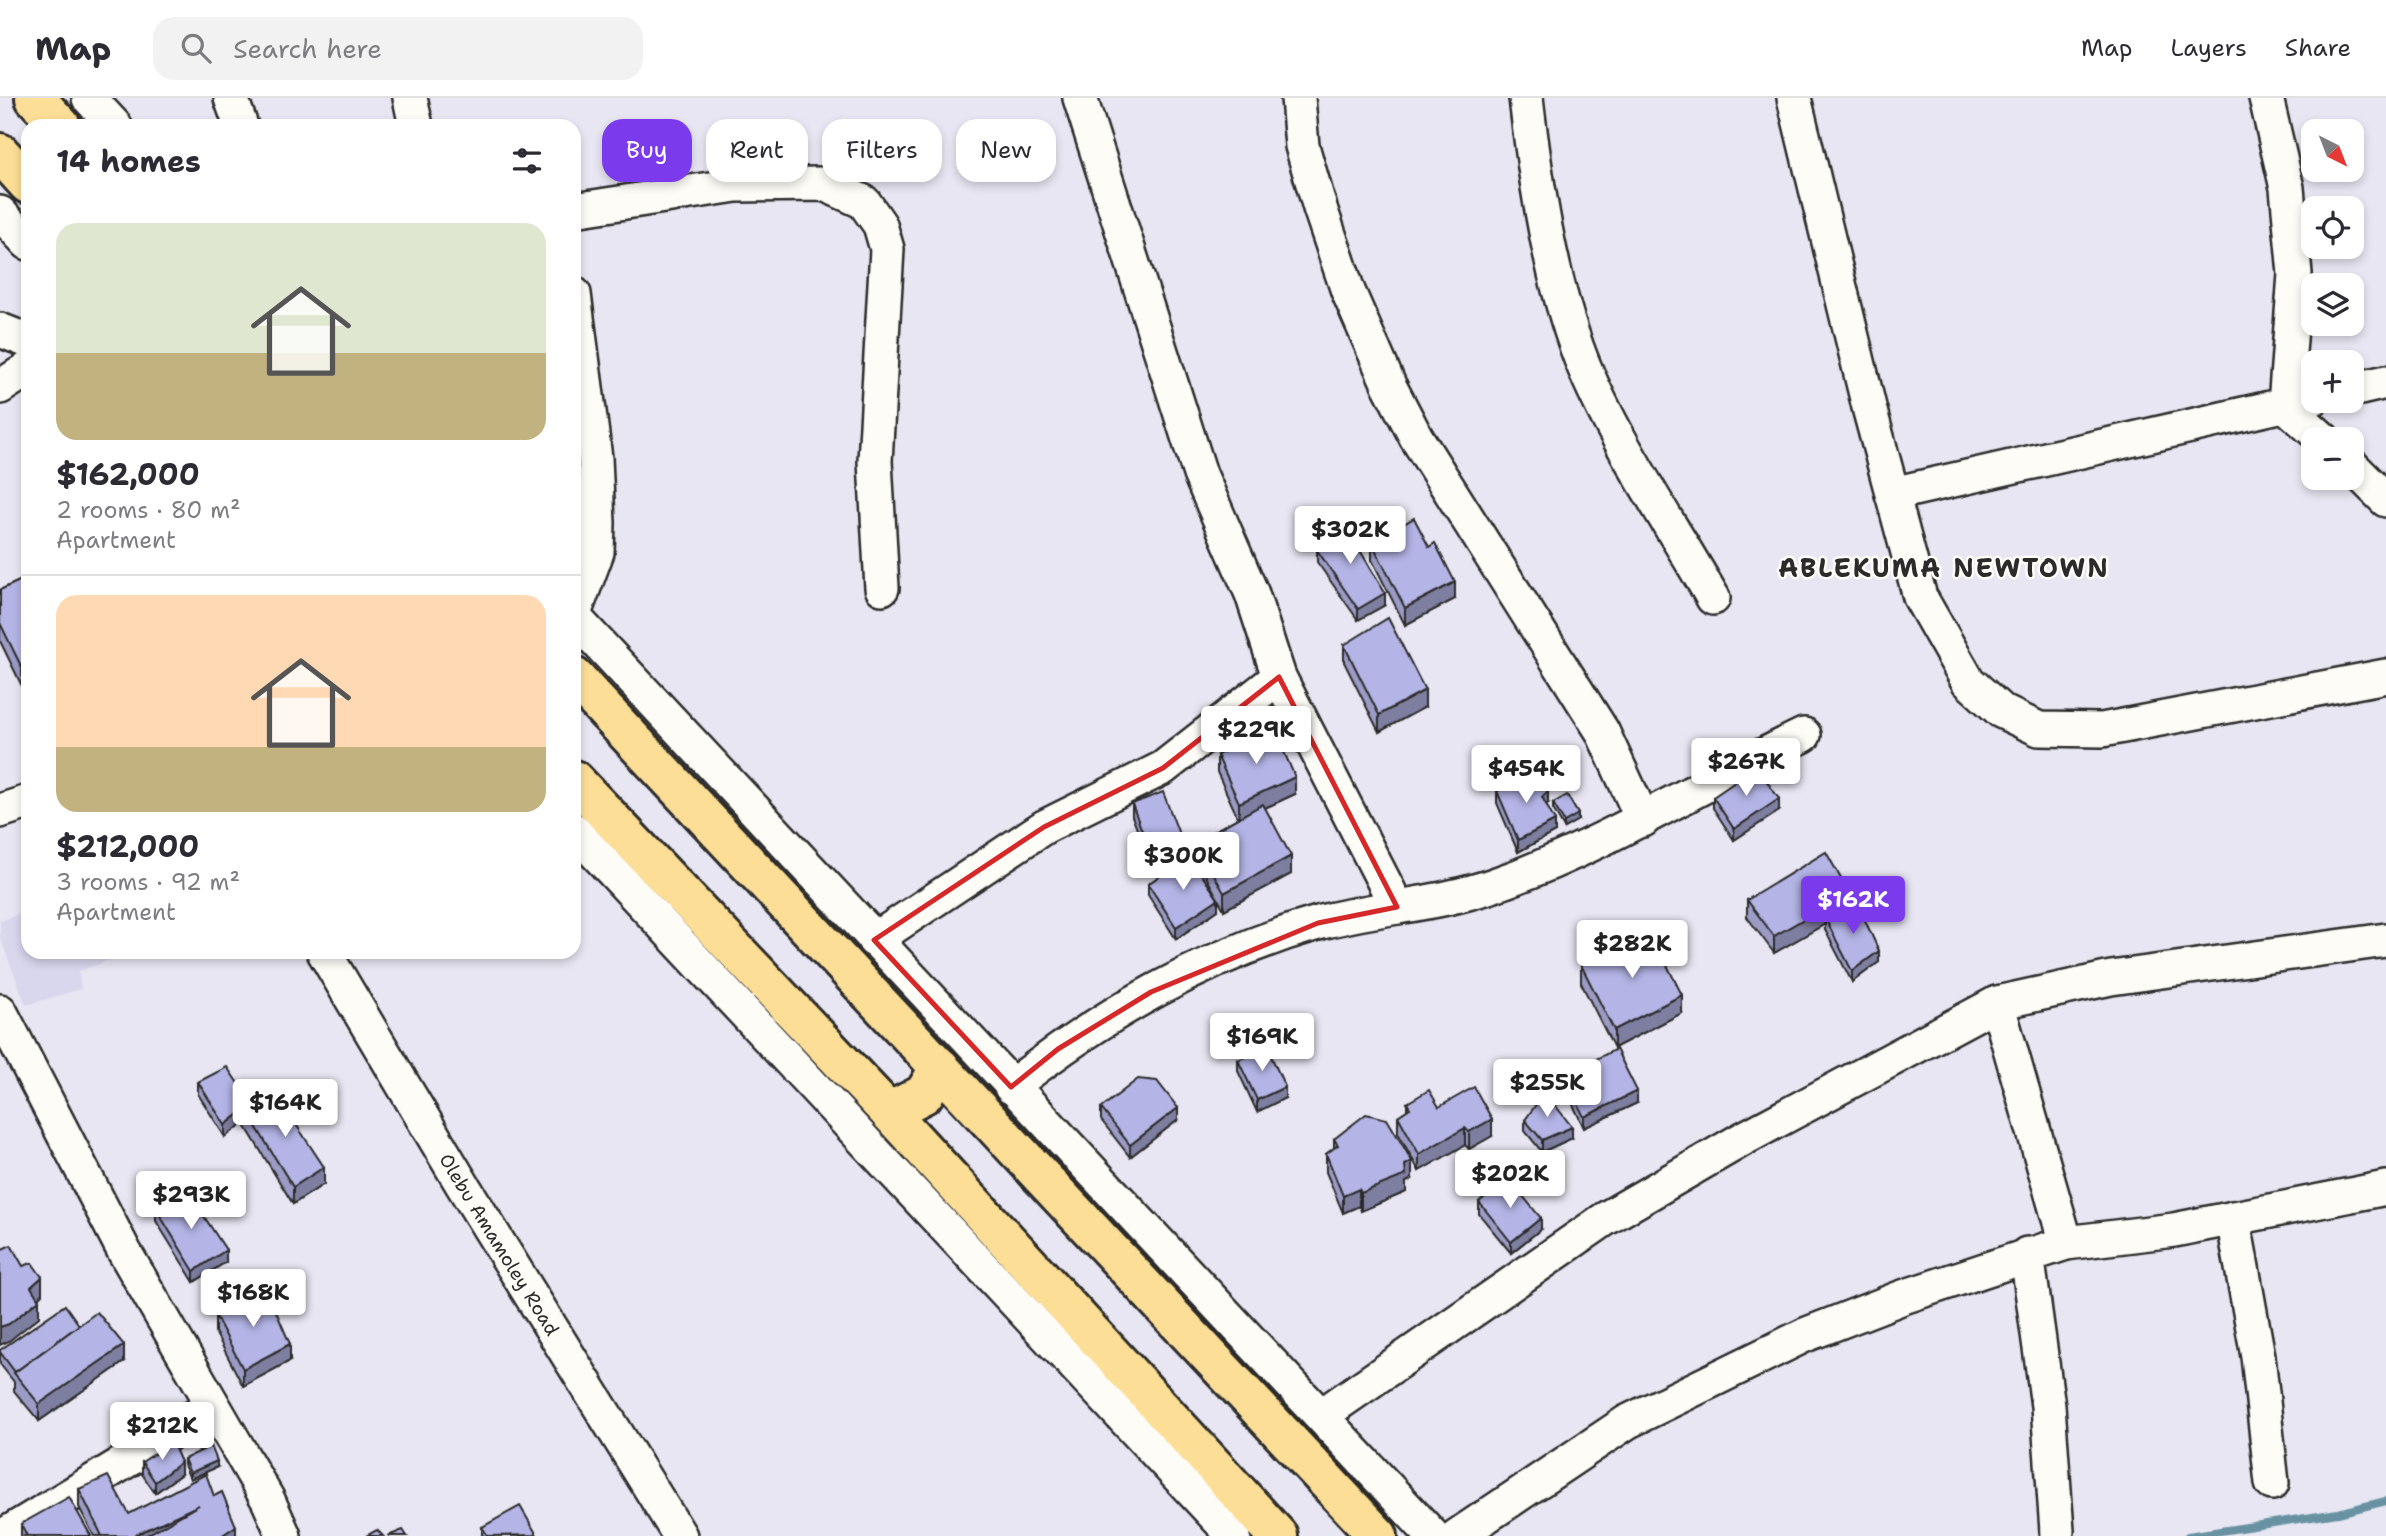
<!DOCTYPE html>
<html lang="en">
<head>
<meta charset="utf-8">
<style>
  body { margin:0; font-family:"Shantell Sans",sans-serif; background:#f2f2f3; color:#2b2b33; height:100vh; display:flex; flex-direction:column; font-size:26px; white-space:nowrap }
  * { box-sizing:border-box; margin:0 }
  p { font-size:23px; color:#7c7c81 }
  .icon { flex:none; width:38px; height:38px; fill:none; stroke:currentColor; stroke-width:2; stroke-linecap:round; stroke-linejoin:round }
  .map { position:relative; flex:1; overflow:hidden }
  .sheet { position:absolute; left:21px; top:21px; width:560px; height:840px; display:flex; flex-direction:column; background:#fff; border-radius:21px; box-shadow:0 4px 10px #0003 }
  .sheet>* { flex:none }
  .top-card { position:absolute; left:602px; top:21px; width:665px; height:63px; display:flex; gap:14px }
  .needle { width:46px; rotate:138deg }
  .controls { position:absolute; left:2301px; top:21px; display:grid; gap:14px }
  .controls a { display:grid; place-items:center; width:63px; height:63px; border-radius:14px; background:#fff; box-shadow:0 4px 10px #0003; font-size:35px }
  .price { position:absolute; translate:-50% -60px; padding:0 16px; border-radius:7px; background:#fff; color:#222; font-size:23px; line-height:46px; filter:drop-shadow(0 2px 4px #0008) }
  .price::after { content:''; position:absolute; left:50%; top:42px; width:21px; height:16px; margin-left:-10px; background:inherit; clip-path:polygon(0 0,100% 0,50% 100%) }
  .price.active { background:#7c3aed; color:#fff }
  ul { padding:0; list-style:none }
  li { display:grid; align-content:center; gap:14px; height:371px; padding:0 35px }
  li+li { border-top:2px solid #e1e1e2 }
  li span { display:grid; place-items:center; height:217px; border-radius:21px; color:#555 }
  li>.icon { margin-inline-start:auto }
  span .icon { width:126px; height:126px; fill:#fffc; stroke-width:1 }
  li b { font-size:30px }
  h2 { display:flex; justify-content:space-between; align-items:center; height:84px; padding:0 35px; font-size:30px }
  .pill { padding:0 24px; border-radius:21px; background:#fff; box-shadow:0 4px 10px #0003; font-size:24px; line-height:63px }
  .pill.active { background:#7c3aed; color:#fff }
  header { display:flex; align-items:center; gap:42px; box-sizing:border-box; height:98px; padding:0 35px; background:#fff; border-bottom:2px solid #e1e1e2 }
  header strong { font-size:33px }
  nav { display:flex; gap:38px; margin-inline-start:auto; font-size:24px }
  .search { width:490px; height:63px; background:#f2f2f3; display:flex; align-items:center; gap:18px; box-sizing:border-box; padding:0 24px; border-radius:21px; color:#7c7c81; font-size:26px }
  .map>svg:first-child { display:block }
  .built { fill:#d8d7ee }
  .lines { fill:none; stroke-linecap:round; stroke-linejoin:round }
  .stream { stroke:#6792a2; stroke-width:8 }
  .minor-casing { stroke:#2b2b2b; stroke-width:38 }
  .major-casing { stroke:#2b2b2b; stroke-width:44 }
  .minor { stroke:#fdfcf7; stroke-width:33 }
  .major { stroke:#fdde96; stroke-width:38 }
  .wall { fill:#9b9bc6; stroke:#2b2b2b; stroke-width:2 }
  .shaded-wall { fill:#7e7ea1; stroke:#2b2b2b; stroke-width:2 }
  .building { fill:#b4b4e6; stroke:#2b2b2b; stroke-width:2 }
  .marked { fill:none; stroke:#d62828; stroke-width:5; stroke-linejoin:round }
  .labels { text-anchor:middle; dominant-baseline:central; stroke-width:5; stroke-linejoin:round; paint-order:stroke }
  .street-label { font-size:19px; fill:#2b2b2b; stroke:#fdfcf7 }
  .district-label { font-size:26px; font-weight:bold; letter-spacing:2px; fill:#2b2b2b; stroke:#fdfcf7 }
</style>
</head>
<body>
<header>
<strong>Map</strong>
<div class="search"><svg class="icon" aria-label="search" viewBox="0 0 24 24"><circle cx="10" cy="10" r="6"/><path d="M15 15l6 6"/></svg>Search here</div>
<nav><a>Map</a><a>Layers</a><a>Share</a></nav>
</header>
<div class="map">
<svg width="2386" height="1438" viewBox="0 0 2386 1438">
  <rect width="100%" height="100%" fill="#e7e6f2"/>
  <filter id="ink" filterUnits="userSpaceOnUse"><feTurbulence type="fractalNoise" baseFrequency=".0143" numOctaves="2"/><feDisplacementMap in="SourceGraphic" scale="14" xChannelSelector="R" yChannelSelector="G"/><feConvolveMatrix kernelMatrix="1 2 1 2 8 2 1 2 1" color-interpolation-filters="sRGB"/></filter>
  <g filter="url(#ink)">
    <!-- built -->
    <path class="built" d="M28,813V854H133L78,873L81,891L26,907L0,839V823Z"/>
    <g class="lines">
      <!-- stream -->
      <path class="stream" d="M2188,1438L2338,1415L2386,1403"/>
      <!-- minor casing -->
      <g class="minor-casing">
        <g id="minor">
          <path d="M89,0L115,28"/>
          <path d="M231,0L241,28"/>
          <path d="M410,0L416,28"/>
          <path d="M1080,0L1200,376L1252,496L1279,579L1397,809"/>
          <path d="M1298,0L1302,48L1320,110L1348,193L1389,287L1416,339L1602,633L1643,722"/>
          <path d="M1526,0C1536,86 1550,180 1581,261C1612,340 1671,426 1713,500"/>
          <path d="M1794,0L1870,313L1920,499L1968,583L2001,613L2039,631L2102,632L2386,578"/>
          <path d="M2266,0L2287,90L2295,176L2285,307L2323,341"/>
          <path d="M574,112L736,87L824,86L864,104L880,127L887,151L875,363L882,490"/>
          <path d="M0,115L28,145"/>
          <path d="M574,196L595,360L598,425L597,454L574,516"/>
          <path d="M0,232L28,243"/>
          <path d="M0,289L28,271"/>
          <path d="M2352,292L2386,284"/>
          <path d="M2352,368L2386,402"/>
          <path d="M1892,396L2314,300"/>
          <path d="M574,519L1433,1438"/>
          <path d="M0,713L28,704"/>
          <path d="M574,732L1234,1438"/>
          <path d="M874,842L1044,729L1163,670L1279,579"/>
          <path id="s1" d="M324,854L462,1086L680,1438"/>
          <path d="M1997,905L2066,1145"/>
          <path d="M0,913L124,1153L268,1402L284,1438"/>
          <path d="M1011,989C1101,917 1206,857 1318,825C1376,809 1437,807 1494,787C1603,749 1701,686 1804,637"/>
          <path d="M2233,1120L2258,1258L2272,1385"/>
          <path d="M2027,1156L2048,1308L2057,1433"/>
          <path d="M1322,1317L1605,1121L1741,1042L1997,905L2111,880L2386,842"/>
          <path d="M3,1438L151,1348L212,1306"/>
          <path d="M1457,1438L1627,1324L1805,1237L1903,1199L2066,1145L2174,1132L2386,1090"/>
        </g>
      </g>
      <!-- major casing -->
      <g class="major-casing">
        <g id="major">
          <path d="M35,0L61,28"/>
          <path d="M0,55L28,86"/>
          <path d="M574,579L1378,1438"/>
          <path d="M574,682L889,1014L1278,1438"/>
          <path d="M889,1014L924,996L940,969"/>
        </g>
      </g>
      <!-- minor -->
      <use href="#minor" class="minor"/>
      <!-- major -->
      <use href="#major" class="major"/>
    </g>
    <!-- wall -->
    <g class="wall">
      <path d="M1372,445L1455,501L1405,527L1372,462Z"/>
      <path d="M1317,452L1385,507L1358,522L1317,464Z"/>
      <path d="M28,479L22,588L0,543V492Z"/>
      <path d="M1344,547L1425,609L1379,634L1344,564Z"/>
      <path d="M1217,657L1295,696L1265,710L1291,776L1224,812L1196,760V743L1238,720L1217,674Z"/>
      <path d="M1497,693L1548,705L1546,706L1555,734L1518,754L1497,705Z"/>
      <path d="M1713,699L1779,713L1734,742L1713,710Z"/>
      <path d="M1553,705L1578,722L1564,730L1553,711Z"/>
      <path d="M1132,706L1185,761L1218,812L1176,841L1148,797V786L1174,768L1154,776L1132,718Z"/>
      <path d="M1747,802L1849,808L1879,864L1852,884L1825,832V826L1774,855L1747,819Z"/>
      <path d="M1581,867L1682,915L1614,950L1581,885Z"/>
      <path d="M1238,962L1285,1000L1257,1014L1238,973Z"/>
      <path d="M1564,977L1637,1005L1584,1030L1564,988Z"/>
      <path d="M198,984L252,1008L324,1086L293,1106L246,1029V1023L225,1039L198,996Z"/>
      <path d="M1407,1005L1439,1009L1492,1038L1469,1051L1465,1047L1419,1073L1398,1035V1018L1407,1012Z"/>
      <path d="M1101,1010L1178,1022L1130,1059L1101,1022Z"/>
      <path d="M1525,1022L1572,1040L1542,1054L1525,1033Z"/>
      <path d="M1334,1041L1412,1081L1406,1084V1094L1361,1113L1359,1108L1343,1115L1326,1074V1056L1334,1050Z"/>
      <path d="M1479,1104L1541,1131L1511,1155L1479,1116Z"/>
      <path d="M156,1111L226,1164L194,1184L156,1123Z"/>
      <path d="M215,1217L290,1263L243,1288L215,1234Z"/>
      <path d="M0,1252L124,1264L39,1323L14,1293V1284L0,1266Z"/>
      <path d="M184,1361L217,1369L190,1381L184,1367Z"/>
      <path d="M142,1364L181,1376L155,1395L142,1376Z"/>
      <path d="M79,1391L129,1416L214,1398L236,1438H94L79,1409Z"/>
      <path d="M21,1426L91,1438H21Z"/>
      <path d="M482,1429L537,1438H482Z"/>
    </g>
    <!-- shaded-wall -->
    <g class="shaded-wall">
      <path d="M1455,484V501L1405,527V510Z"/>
      <path d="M1385,495V507L1358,522V511Z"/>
      <path d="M28,567V584L22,588V570Z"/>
      <path d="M1425,592V609L1379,634V617Z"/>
      <path d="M1295,679V696L1239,722V705Z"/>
      <path d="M1548,693V705L1542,710V699Z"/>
      <path d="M1779,701V713L1734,742V731Z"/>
      <path d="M1578,716V722L1564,730V724Z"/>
      <path d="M1555,723V734L1518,754V742Z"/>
      <path d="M1185,752V764L1154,776V765Z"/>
      <path d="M1291,758V776L1224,812V795Z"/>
      <path d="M1849,795V812L1825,820V826L1774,855V838Z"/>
      <path d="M1218,801V812L1176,841V829Z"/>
      <path d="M1879,853V864L1852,884V873Z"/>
      <path d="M1682,897V915L1614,950V932Z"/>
      <path d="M1285,989V1000L1257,1014V1002Z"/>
      <path d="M1637,993V1005L1584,1030V1019Z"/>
      <path d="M252,1006V1017L246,1012V1023L225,1039V1027Z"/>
      <path d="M1178,1010V1022L1130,1059V1047Z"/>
      <path d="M1492,1021V1038L1469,1051V1034Z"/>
      <path d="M1572,1029V1040L1542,1054V1042Z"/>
      <path d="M1465,1030V1047L1419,1073V1056Z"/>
      <path d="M1412,1063V1081L1406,1084V1094L1361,1113V1095Z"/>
      <path d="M324,1069V1086L293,1106V1089Z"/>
      <path d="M1359,1091V1108L1343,1115V1098Z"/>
      <path d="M1541,1120V1131L1511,1155V1144Z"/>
      <path d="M226,1152V1164L194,1184V1173Z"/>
      <path d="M42,1179V1196L31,1207V1189Z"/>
      <path d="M39,1202V1219L9,1243L0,1247V1229Z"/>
      <path d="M290,1246V1263L243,1288V1271Z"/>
      <path d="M124,1247V1264L39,1323V1306Z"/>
      <path d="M217,1363V1369L190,1381V1375Z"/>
      <path d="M181,1364V1376L155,1395V1384Z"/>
      <path d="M199,1407L170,1438H133Z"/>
      <path d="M236,1428V1438H221Z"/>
    </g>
    <!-- building -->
    <g class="building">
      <path d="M1340,418L1385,495L1358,511L1317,452Z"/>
      <path d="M1414,420L1429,449L1435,445L1455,484L1405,510L1372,445Z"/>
      <path d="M28,479V567L22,570L0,525V492Z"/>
      <path d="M1388,520L1425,592L1379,617L1344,547Z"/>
      <path d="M1274,631L1295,679L1239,705L1217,657Z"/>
      <path d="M1757,669L1779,701L1734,731L1713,699Z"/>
      <path d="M1534,673L1548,693L1542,699L1555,723L1518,742L1497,693Z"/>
      <path d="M1163,694L1185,752L1154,765L1132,706Z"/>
      <path d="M1567,697L1578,716L1564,724L1553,705Z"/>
      <path d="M1263,706L1291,758L1224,795L1196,743Z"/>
      <path d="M1826,754L1849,795L1774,838L1747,802Z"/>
      <path d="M1189,758L1218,801L1176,829L1148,786Z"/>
      <path d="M1857,805L1879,853L1852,873L1825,820Z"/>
      <path d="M1650,833L1682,897L1614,932L1581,867Z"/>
      <path d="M1267,949L1285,989L1257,1002L1238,962Z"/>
      <path d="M1616,951L1637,993L1584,1019L1564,977Z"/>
      <path d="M227,969L252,1006L225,1027L198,984Z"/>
      <path d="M1138,981L1157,983L1178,1010L1130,1047L1101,1010Z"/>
      <path d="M1474,989L1492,1021L1469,1034L1465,1030L1419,1056L1398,1018L1410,1010L1407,1005L1429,992L1439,1009Z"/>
      <path d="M274,993L324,1069L293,1089L246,1012Z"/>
      <path d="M1545,994L1572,1029L1542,1042L1525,1022Z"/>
      <path d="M1366,1016L1387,1021L1412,1063L1405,1067L1406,1077L1361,1095L1359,1091L1343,1098L1326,1056L1338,1047L1334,1041Z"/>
      <path d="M1508,1080L1541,1120L1511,1144L1479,1104Z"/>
      <path d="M190,1097L226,1152L194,1173L156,1111L176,1098Z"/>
      <path d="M11,1147L23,1168L32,1165L42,1179L31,1189L39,1202L9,1226L0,1229V1152Z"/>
      <path d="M266,1190L290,1246L243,1271L215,1217Z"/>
      <path d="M65,1207L79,1227L15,1274L0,1254V1252Z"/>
      <path d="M97,1214L124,1247L39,1306L14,1275Z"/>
      <path d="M172,1344L181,1364L155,1384L142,1364Z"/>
      <path d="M211,1348L217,1363L190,1375L184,1361Z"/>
      <path d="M206,1376L214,1398L222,1394L236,1428L221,1438H145L199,1407L133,1438H102L79,1391L108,1378L129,1416Z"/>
      <path d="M69,1399L91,1438H27L21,1426Z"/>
      <path d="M520,1408L537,1437L488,1438L482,1429Z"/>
      <path d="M377,1432L383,1438H366Z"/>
      <path d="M403,1432L407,1438H388Z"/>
    </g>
  </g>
  <!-- marked area -->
  <path class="marked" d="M1279,579L1397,809L1318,825L1151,894L1058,951L1011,989L874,842L1044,729L1163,670Z"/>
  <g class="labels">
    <!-- street labels -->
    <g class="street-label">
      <text stroke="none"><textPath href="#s1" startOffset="341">Olebu Amamoley Road</textPath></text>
    </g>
    <!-- district labels -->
    <g class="district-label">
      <text x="1944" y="469">ABLEKUMA NEWTOWN</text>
    </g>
  </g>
</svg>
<div class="controls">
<a><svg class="needle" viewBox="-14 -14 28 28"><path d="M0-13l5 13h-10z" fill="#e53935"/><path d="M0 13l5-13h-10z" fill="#7c7c81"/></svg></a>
<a><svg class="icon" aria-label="locate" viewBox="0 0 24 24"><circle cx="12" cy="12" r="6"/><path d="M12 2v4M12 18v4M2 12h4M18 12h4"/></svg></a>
<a><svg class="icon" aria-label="layers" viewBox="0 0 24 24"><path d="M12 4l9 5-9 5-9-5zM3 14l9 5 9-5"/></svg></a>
<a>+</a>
<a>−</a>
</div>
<b class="price" style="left:1350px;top:468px">$302K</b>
<b class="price" style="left:1256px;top:668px">$229K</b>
<b class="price" style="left:1746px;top:700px">$267K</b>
<b class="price" style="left:1526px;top:707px">$454K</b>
<b class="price" style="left:1183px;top:794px">$300K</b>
<b class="price active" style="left:1853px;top:838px">$162K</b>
<b class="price" style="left:1632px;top:882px">$282K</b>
<b class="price" style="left:1262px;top:975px">$169K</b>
<b class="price" style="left:1547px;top:1021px">$255K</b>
<b class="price" style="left:285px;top:1041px">$164K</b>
<b class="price" style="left:1510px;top:1112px">$202K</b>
<b class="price" style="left:191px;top:1133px">$293K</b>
<b class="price" style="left:253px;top:1231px">$168K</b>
<b class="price" style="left:162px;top:1364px">$212K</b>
<div class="top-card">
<a class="pill active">Buy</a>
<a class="pill">Rent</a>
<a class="pill">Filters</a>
<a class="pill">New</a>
</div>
<section class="sheet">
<h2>14 homes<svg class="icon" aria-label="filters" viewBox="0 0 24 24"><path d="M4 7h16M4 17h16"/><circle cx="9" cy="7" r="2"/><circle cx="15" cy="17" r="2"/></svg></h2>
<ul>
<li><span style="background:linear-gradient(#dfe7d0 60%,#c2b280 0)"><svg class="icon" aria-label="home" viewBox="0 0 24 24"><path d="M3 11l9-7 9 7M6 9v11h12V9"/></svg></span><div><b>$162,000</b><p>2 rooms · 80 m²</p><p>Apartment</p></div></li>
<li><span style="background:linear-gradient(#ffd9b3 70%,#c2b280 0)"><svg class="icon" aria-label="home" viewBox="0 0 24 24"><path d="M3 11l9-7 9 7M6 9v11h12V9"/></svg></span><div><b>$212,000</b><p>3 rooms · 92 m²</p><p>Apartment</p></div></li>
</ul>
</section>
</div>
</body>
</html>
